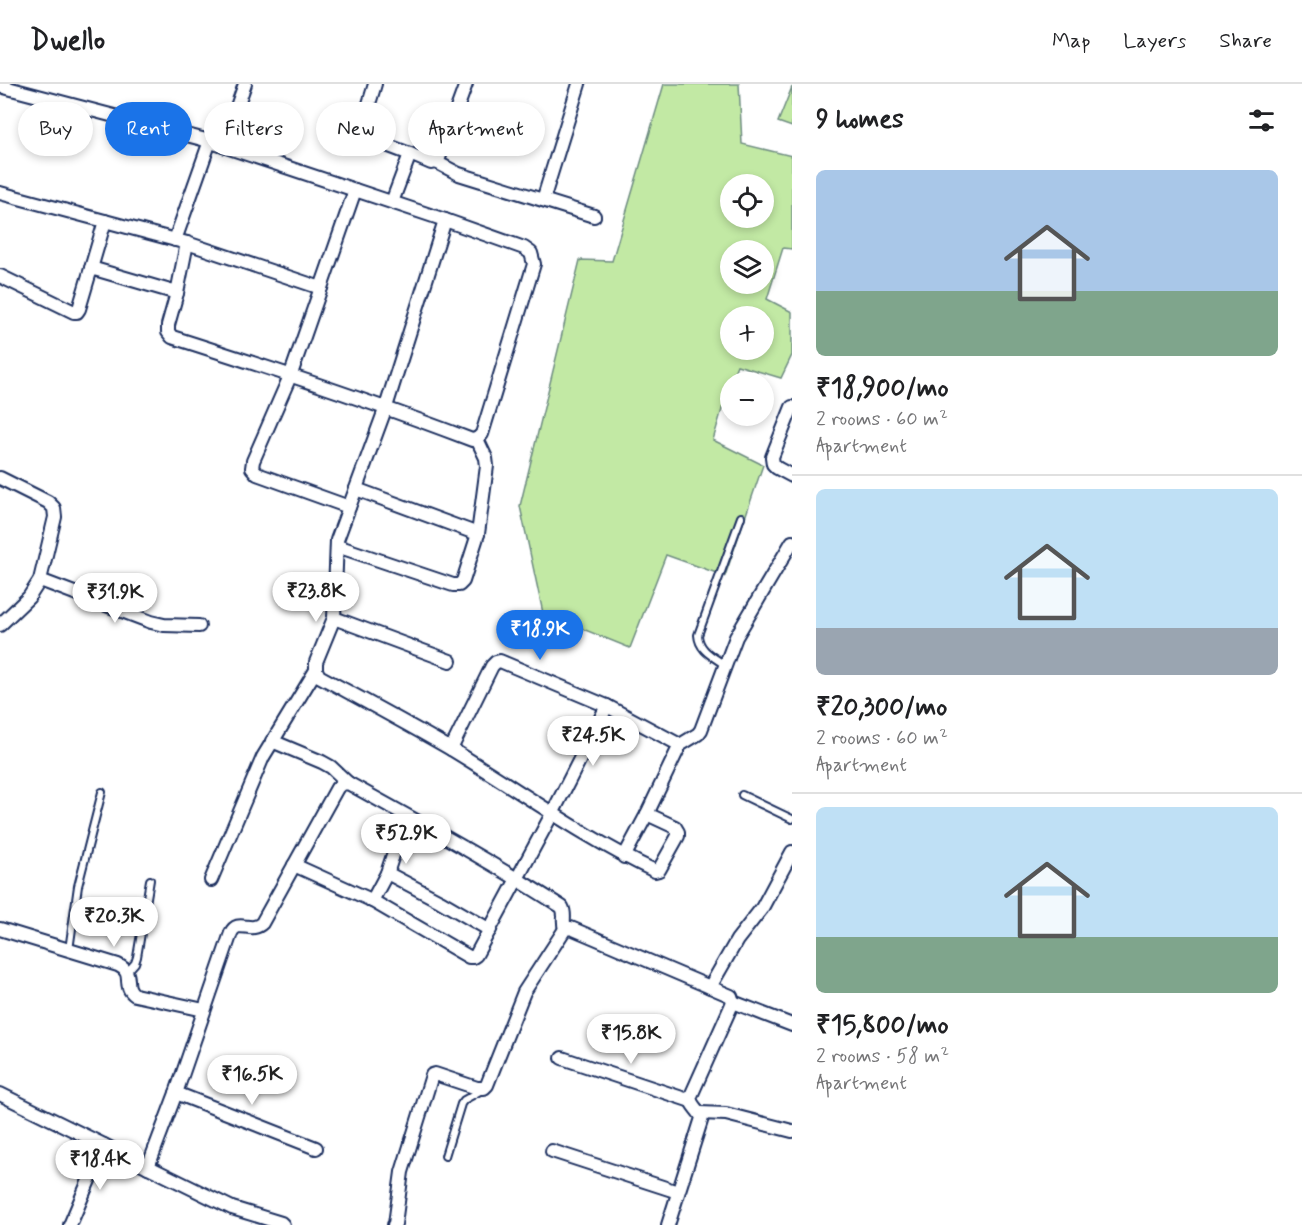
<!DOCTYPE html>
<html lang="en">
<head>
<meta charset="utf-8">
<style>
  body { margin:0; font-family:Mynerve,sans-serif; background:#f2f2f2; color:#202124; height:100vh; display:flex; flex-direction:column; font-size:22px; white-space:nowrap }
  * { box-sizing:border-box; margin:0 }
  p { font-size:20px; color:#757577 }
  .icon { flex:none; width:33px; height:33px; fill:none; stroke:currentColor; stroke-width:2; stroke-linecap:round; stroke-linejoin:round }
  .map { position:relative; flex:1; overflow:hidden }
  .details { display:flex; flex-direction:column; background:#fff; width:510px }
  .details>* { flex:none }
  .hud { position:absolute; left:18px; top:18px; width:570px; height:54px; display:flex; gap:12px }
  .tools { position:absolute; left:720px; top:90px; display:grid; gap:12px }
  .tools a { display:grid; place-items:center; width:54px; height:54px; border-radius:50%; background:#fff; box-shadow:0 3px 9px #0003; font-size:30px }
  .price { position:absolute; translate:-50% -51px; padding:0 14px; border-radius:21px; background:#fff; color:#222; font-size:20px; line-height:39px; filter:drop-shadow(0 2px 3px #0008) }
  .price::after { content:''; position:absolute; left:50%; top:36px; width:18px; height:14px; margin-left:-9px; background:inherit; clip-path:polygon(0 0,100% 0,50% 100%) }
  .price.selected { background:#1a73e8; color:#fff }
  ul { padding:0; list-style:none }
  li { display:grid; align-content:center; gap:12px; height:318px; padding:0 24px }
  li+li { border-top:2px solid #e0e0e0 }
  li span { display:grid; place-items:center; height:186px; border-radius:9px; color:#555 }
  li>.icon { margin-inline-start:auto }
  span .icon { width:108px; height:108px; fill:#fffc; stroke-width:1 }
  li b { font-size:26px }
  h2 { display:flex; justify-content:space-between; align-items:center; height:72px; padding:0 24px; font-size:26px }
  .chip { padding:0 21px; border-radius:27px; background:#fff; box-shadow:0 3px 9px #0003; font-size:21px; line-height:54px }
  .chip.selected { background:#1a73e8; color:#fff }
  header { display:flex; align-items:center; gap:36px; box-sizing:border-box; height:84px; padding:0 30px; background:#fff; border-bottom:2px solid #e0e0e0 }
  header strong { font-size:28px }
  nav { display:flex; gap:33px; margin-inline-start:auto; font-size:21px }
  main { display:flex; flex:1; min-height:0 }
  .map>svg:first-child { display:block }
  .green { fill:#c2e9a4; stroke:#6e8c81; stroke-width:1.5; fill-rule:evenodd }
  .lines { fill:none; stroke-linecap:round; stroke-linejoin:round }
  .lane-casing { stroke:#1b2f5e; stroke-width:10 }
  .street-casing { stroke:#1b2f5e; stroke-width:16 }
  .lane { stroke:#fff; stroke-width:6 }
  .street { stroke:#fff; stroke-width:12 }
</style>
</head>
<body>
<header>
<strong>Dwello</strong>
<nav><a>Map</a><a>Layers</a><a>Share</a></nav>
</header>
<main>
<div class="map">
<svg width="792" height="1141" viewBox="0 0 792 1141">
  <rect width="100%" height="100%" fill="#fff"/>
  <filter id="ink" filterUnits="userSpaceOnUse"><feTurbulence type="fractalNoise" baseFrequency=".0167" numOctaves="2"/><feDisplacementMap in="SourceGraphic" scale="12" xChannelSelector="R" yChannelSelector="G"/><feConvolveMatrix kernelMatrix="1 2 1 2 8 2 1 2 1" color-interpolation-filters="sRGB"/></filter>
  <g filter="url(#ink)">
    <!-- green -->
    <g class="green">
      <path d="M664,0H739L742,60L792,72V165L783,164L767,215L792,228V271L781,294L737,281L730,298L713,356L763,381L725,492L666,471L630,564L543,529L520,422L580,176L612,177ZM730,100H764V134H730ZM730,166H764V200H730ZM730,232H764V266H730Z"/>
      <path d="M792,3V43L778,38Z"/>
    </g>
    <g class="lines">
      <!-- lane casing -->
      <g class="lane-casing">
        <g id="lane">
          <path d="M725,581C714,573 699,567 698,551L741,433"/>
          <path d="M742,711L792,735"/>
          <path d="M69,866L78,802L102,708"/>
          <path d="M127,888L135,879L137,873L150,796"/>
          <path d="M445,1072L461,1020L464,1016L482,1006"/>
        </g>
      </g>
      <!-- street casing -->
      <g class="street-casing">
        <g id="street">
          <path d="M375,0L362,43V49L365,53L410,70"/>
          <path d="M0,2L202,55L445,136L524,164L531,169L534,180L482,350L477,355"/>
          <path d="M223,62L245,0"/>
          <path d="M436,78L459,90L594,132"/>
          <path d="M0,109L187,159L177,209L168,241V248L172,253C273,285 373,318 472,356L477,355"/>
          <path d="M543,116L579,0"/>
          <path d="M392,118L410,70L431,79L436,78L439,74L466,0"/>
          <path d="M445,136L386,323L337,456L334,534L316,578V586L319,592C363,616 408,640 451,665C519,706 583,753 655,787L659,786L678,752V748L675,743L647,730"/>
          <path d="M175,156L210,57"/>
          <path d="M187,159L321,204"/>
          <path d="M91,184L177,209"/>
          <path d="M0,192L74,228H77L79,225L105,137"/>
          <path d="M792,323L772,373L773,380L777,384L792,392"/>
          <path d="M0,394L48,418L54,424L55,433L40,496L29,513L0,541"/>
          <path d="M356,405L478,450"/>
          <path d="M349,423L257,390L252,384L253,377L291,290L355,106"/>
          <path d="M337,462L453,501H459L463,497L478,450L487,382L486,374L477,355"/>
          <path d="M40,496L151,538L164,541L199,542"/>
          <path d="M334,534L450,577"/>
          <path d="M272,657L322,678L331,683L348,699"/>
          <path d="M451,665L492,582L496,578L500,577L607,622L680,661"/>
          <path d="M624,773L647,730L680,661L698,650L701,646L736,553L792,458"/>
          <path d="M294,781L369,815L469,873H473L476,871L552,730L607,622"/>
          <path d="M387,789L440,817L490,846"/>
          <path d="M211,796L263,673L316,586"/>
          <path d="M372,817L387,789L406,732"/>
          <path d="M0,845L118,881C136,890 121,901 135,911L204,926"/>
          <path d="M733,918L792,941"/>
          <path d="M562,974L691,1017"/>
          <path d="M176,1009L316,1064"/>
          <path d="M0,1010L232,1124L281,1139L283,1141"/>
          <path d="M700,1029L726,1030L792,1047"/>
          <path d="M552,1067L678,1108"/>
          <path d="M148,1083L176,1009L231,849C238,834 251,850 262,839L337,704L341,700L348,699C420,739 492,778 562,823C566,830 562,837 565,845"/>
          <path d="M70,1141L104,1061"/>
          <path d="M394,1141L395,1140L402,1088L432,991L435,990L477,1004H484L487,1001L524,908L565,845L571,844L710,903"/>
          <path d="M668,1141L702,1034C700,1027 691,1022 690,1014L733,918L731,912L710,903L737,856L762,824L792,768"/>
        </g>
      </g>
      <!-- lane -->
      <use href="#lane" class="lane"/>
      <!-- street -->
      <use href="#street" class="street"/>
    </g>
  </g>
</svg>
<div class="tools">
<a><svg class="icon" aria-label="locate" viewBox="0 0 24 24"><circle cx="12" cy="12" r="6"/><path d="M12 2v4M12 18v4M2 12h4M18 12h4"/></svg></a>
<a><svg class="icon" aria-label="layers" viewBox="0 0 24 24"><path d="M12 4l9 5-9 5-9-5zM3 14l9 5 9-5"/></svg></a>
<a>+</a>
<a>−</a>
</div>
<b class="price" style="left:316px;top:539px">₹23.8K</b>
<b class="price" style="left:115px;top:540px">₹31.9K</b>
<b class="price selected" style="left:540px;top:577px">₹18.9K</b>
<b class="price" style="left:593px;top:683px">₹24.5K</b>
<b class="price" style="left:406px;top:781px">₹52.9K</b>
<b class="price" style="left:114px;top:864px">₹20.3K</b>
<b class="price" style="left:631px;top:981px">₹15.8K</b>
<b class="price" style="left:252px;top:1022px">₹16.5K</b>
<b class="price" style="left:100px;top:1107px">₹18.4K</b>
<div class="hud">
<a class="chip">Buy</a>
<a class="chip selected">Rent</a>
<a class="chip">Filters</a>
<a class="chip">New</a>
<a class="chip">Apartment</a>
</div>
</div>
<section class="details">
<h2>9 homes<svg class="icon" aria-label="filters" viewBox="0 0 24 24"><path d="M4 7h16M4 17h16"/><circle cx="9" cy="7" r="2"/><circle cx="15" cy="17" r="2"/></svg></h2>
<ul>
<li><span style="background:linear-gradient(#a9c7e8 65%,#7fa58c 0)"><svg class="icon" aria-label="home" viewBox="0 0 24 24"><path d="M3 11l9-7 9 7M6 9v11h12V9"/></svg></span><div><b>₹18,900/mo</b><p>2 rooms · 60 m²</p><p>Apartment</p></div></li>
<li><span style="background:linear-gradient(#bfe0f5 75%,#9aa5b1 0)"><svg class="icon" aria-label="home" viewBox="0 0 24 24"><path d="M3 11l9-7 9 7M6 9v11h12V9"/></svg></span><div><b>₹20,300/mo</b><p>2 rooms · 60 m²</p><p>Apartment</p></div></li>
<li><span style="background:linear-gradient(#bfe0f5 70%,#7fa58c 0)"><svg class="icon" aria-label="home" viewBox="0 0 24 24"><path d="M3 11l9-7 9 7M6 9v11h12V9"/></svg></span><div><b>₹15,800/mo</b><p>2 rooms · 58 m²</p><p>Apartment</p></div></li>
</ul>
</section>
</main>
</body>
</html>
